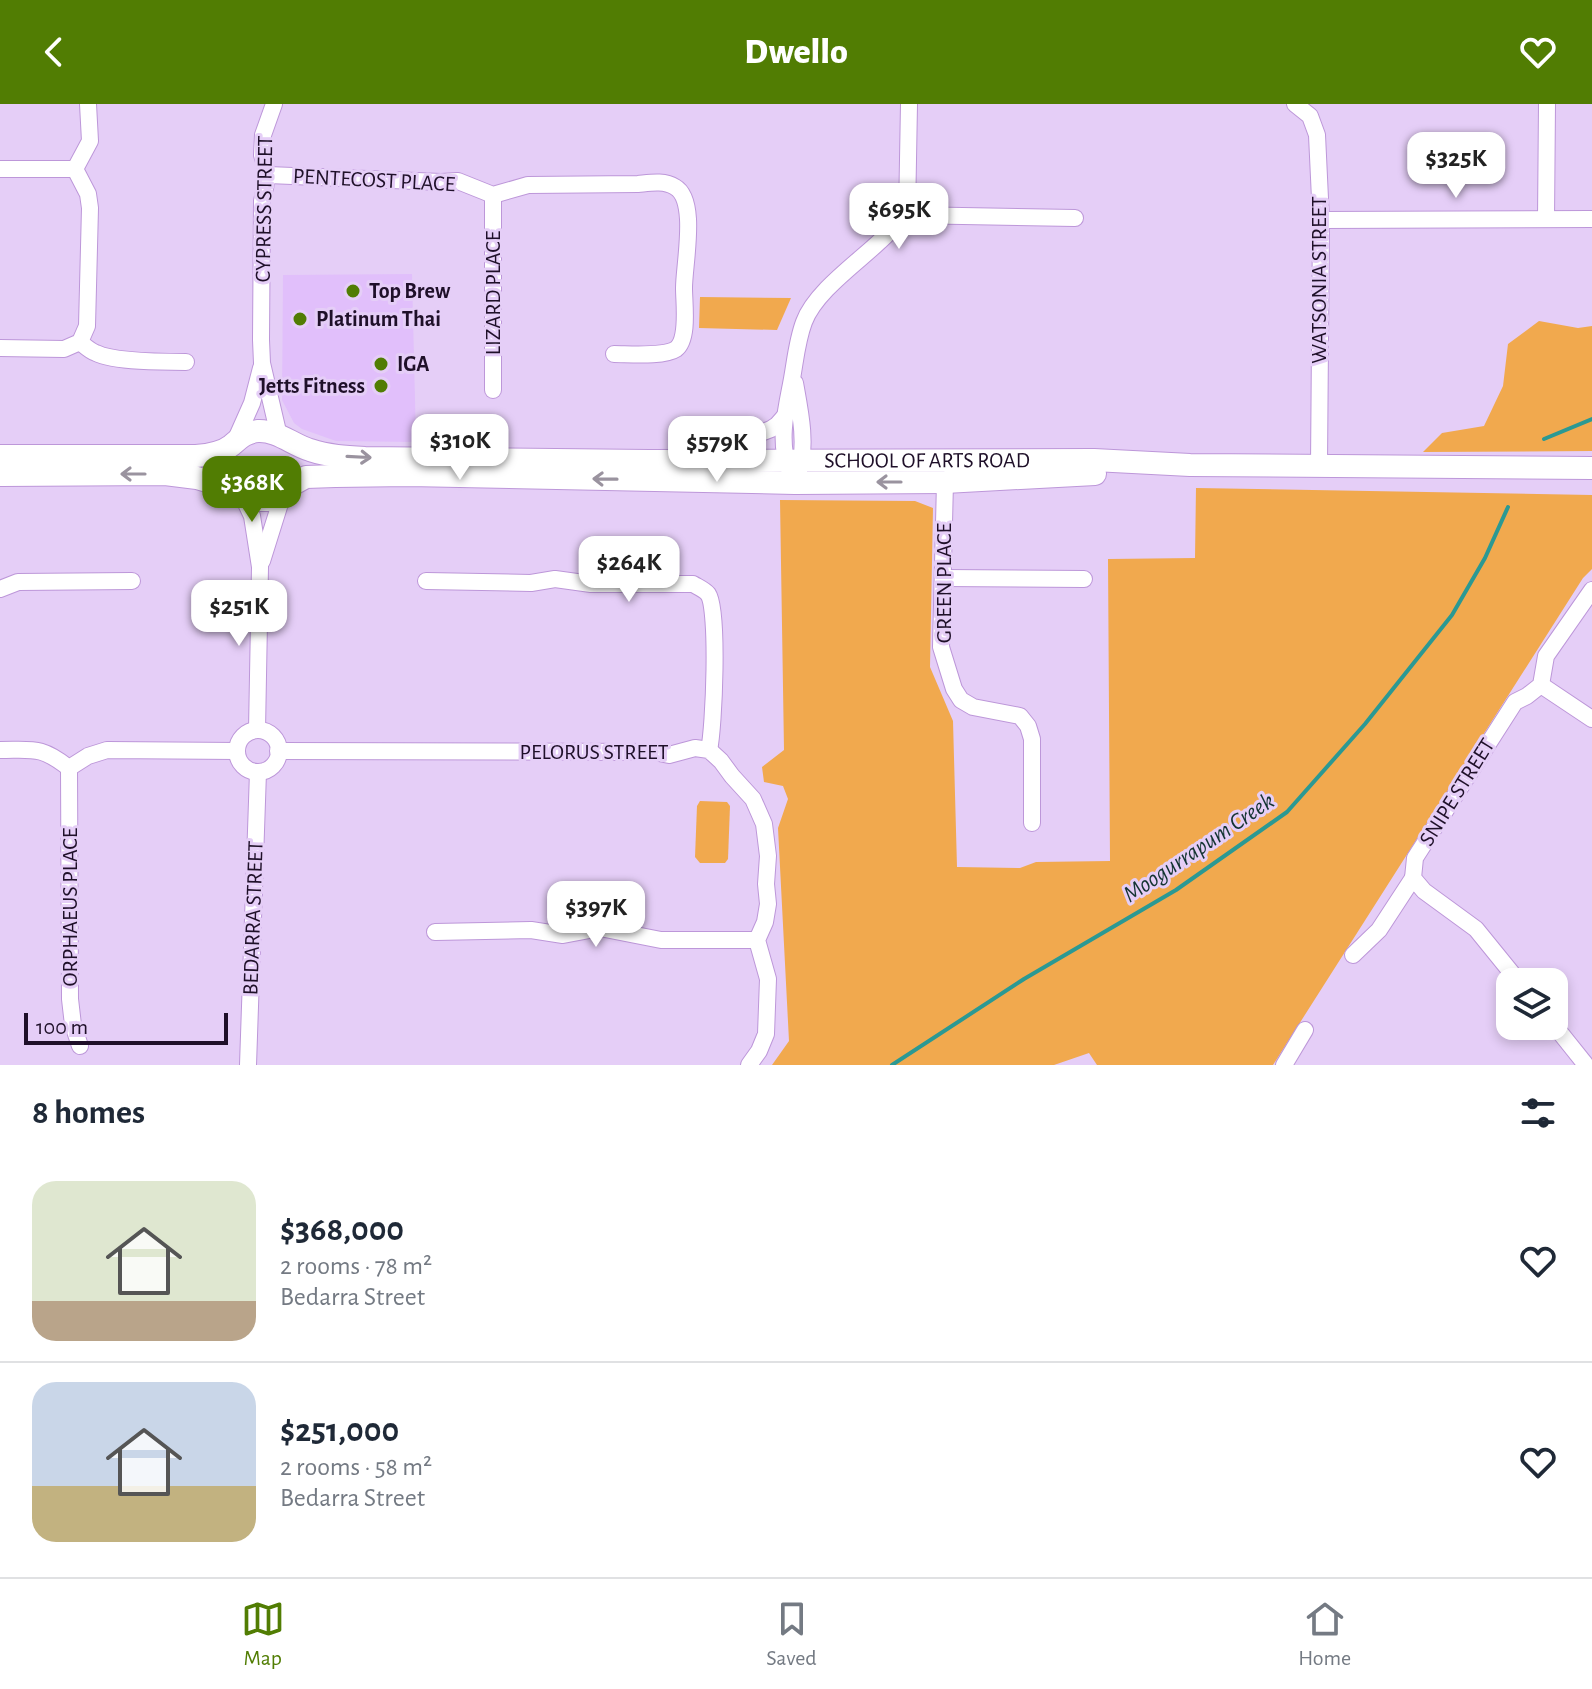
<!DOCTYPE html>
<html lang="en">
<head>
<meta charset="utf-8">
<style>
  body { margin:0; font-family:"Alegreya Sans",sans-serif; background:#f6f6f7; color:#1f2937; height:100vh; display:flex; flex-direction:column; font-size:30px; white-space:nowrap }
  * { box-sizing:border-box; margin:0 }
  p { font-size:26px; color:#747a83 }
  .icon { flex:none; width:44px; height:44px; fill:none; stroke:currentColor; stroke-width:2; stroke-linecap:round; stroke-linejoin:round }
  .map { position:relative; height:961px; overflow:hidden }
  .details { display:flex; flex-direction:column; background:#fff; flex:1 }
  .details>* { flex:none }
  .buttons { position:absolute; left:1496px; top:864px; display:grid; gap:16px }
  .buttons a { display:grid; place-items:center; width:72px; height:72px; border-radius:16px; background:#fff; box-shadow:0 4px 12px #0003; font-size:40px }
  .scale { position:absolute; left:24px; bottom:20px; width:204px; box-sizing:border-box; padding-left:8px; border:4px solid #1f1029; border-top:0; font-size:22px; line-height:28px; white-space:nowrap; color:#1f1029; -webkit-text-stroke:6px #e5cef7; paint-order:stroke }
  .price { position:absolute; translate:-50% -68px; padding:0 18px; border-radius:16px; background:#fff; color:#222; font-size:26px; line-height:52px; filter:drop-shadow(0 2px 4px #0008) }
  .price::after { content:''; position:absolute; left:50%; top:48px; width:24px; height:18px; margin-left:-12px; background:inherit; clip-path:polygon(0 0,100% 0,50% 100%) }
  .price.on { background:#517d03; color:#fff }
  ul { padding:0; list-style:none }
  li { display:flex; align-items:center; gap:24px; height:200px; padding:0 32px }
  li+li { border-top:2px solid #e0e1e3 }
  li span { display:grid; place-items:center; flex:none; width:224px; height:160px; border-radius:24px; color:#555 }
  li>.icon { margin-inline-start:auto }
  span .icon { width:96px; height:96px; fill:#fffc; stroke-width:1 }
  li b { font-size:34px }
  h2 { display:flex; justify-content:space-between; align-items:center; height:96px; padding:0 32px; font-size:34px }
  header { display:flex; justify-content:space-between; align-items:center; height:104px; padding:0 32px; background:#517d03; color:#fff; font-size:36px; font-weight:800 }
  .tabs { display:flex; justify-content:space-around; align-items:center; height:112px; border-top:2px solid #e0e1e3; background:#fff; font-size:22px; color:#747a83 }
  .tabs a { display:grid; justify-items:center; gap:4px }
  .tabs .on { color:#517d03 }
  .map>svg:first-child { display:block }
  .built { fill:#e1bffb }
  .green { fill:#f1a94e }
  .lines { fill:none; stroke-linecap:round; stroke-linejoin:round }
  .stream { stroke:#2b9993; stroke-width:4 }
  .street-casing { stroke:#bd97d9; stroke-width:18 }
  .secondary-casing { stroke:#bd97d9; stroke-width:24 }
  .street { stroke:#fff; stroke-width:16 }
  .secondary { stroke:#fff; stroke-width:22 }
  .oneway { stroke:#9a939f }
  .poi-dot { fill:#517d03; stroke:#e5cef7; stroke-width:3 }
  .labels { text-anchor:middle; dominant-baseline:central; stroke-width:6; stroke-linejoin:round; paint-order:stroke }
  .street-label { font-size:22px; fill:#1f1029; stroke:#e5cef7 }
  .poi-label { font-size:22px; font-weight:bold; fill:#1f1029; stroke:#e5cef7; text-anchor:start }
  .water-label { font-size:24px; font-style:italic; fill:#143432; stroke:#e5cef7 }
</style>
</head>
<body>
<header><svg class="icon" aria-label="back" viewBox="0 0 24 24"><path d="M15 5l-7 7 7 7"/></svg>Dwello<svg class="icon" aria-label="heart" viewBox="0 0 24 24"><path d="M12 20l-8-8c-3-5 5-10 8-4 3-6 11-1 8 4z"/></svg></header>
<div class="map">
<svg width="1592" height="961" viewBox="0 0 1592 961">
  <rect width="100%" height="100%" fill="#e5cef7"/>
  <!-- built -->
  <path class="built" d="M412,170L416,338L336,337L302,325L294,319L282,296L283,171Z"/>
  <!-- green -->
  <g class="green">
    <path d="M700,193L791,194L777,226L699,224Z"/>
    <path d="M1539,217L1578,224L1592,222V347L1423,348L1442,329L1484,322L1503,282L1508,240Z"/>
    <path d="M1196,384L1592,391V465L1583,474L1273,961H1097L1089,949L1054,961H772L789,937L778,724L788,695L783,682L764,678L762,663L784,646L780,396L915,397L933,404L930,563L953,617L957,763L1020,764L1036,758L1110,757L1108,455L1195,454Z"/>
    <path d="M700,697L727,698L730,702L728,755L725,759H700L695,753L697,702Z"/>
  </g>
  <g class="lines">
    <!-- stream -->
    <g class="stream">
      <path d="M1544,335L1592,315"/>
      <path d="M892,961L1024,875L1176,786L1287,708L1365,620L1452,511L1485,454L1508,403"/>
    </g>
    <!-- street casing -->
    <g class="street-casing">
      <g id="street">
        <path d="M274,0L263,31L262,51L268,71L262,97L261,236L262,259L279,332"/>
        <path d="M1295,0L1310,12L1317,31L1321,116L1319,361"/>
        <path d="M0,65H75"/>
        <path d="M268,71L441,78L458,77L493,91L528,81L638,80C649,79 664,76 675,83C698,96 684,160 684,184C684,200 689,235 676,245C664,253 629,250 614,250"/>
        <path d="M907,111L1075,114"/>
        <path d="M1546,115L1547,0"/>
        <path d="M1321,116L1592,115"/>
        <path d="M80,238C85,242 90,247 96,249C114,258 164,258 186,258"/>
        <path d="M0,244L64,245L80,238L87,222L90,104L88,90L75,65L90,37L88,0"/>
        <path d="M795,279C800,307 807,339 799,367"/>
        <path d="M493,286V91"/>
        <path d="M236,335L252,299L261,264"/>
        <path d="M694,349L725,343L771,325L777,321L784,313"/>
        <path d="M789,365C779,340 785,310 790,285C795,262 796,239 804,218C815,188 857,159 880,137C890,128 898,119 907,111L909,0"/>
        <path d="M945,378L941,543L954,585L961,596L973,603L1020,612L1028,622L1032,635V719"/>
        <path d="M241,389L252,412L260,463L257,626"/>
        <path d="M262,457L283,390"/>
        <path d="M943,474L1084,475"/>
        <path d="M426,477L531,479L555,475L591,480H693C698,483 705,486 708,490C719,505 714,624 709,646"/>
        <path d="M0,485L18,478L132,477"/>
        <path d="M1541,581L1592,615"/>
        <circle cx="258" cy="647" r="21"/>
        <path d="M0,646C34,646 41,642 69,664L88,652L107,646L237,647"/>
        <path d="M278,647L654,648L669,651L695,644L709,646L721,657L732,672L753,695L764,720L768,752L766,780L768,800L765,818L757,836L768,875L766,930L759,947L749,961"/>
        <path d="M69,664L70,895L73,921L80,942"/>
        <path d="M435,828L531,826L563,831L600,824L661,836H757"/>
        <path d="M1353,851L1379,826L1413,774"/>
        <path d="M1519,878L1476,825L1424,787L1413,774L1415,754L1515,598L1527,592L1541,581L1546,552L1592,486"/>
        <path d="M1554,921L1586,961"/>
        <path d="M248,961L258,668"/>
        <path d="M1284,961L1305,926"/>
      </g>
    </g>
    <!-- secondary casing -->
    <g class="secondary-casing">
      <g id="secondary">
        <path id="s1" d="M0,352H196C208,351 222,349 232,341C240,334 246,328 258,327C277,326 293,341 310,346C328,352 346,353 365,354L649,357L1094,356L1190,361L1592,364"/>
        <path d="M0,371L165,370L197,374L237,386L249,393L260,396H268L283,390L288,383L306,373L335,372L409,371L795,379L945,378L1095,370"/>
      </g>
    </g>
    <!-- street -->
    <use href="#street" class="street"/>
    <!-- secondary -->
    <use href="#secondary" class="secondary"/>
  </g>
  <!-- one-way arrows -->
  <defs><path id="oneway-shaft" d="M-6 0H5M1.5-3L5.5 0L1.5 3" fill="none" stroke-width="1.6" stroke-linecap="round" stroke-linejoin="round" transform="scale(2)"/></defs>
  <g class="oneway">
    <use href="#oneway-shaft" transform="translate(359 353) rotate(3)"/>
    <use href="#oneway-shaft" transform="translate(133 370) rotate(180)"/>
    <use href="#oneway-shaft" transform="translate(605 375) rotate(-179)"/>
    <use href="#oneway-shaft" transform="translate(889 378) rotate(180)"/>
  </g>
  <!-- markers -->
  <g class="poi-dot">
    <circle cx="353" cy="187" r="8"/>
    <circle cx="300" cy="215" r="8"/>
    <circle cx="381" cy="260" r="8"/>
    <circle cx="381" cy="282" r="8"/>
  </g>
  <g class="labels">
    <!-- street labels -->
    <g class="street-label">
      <text transform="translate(374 76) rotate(3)">PENTECOST PLACE</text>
      <text transform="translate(264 105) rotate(-89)">CYPRESS STREET</text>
      <text transform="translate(1319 176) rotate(-90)">WATSONIA STREET</text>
      <text transform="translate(493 189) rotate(-90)">LIZARD PLACE</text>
      <text stroke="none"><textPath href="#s1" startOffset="938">SCHOOL OF ARTS ROAD</textPath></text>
      <text transform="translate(944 479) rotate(-90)">GREEN PLACE</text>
      <text x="594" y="648">PELORUS STREET</text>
      <text transform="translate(1457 688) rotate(-58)">SNIPE STREET</text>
      <text transform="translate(70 803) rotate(-90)">ORPHAEUS PLACE</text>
      <text transform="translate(253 814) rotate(-88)">BEDARRA STREET</text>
    </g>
    <!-- poi labels -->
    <g class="poi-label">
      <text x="369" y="187">Top Brew</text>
      <text x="316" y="215">Platinum Thai</text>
      <text x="397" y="260">IGA</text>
      <text x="365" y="282" text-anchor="end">Jetts Fitness</text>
    </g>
    <!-- water labels -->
    <g class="water-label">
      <text transform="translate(1199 744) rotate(-34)">Moogurrapum Creek</text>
    </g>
  </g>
</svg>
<div class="buttons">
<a><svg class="icon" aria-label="layers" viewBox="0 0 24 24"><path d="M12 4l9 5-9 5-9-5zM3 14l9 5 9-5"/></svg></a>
</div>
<div class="scale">100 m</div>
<b class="price" style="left:1456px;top:96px">$325K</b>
<b class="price" style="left:899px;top:147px">$695K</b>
<b class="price" style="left:460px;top:378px">$310K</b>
<b class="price" style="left:717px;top:380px">$579K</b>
<b class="price on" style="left:252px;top:420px">$368K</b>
<b class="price" style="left:629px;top:500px">$264K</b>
<b class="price" style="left:239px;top:544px">$251K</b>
<b class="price" style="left:596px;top:845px">$397K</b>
</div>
<section class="details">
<h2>8 homes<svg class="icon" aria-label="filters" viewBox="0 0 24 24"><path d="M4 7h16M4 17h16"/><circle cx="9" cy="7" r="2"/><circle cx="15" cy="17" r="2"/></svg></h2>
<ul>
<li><span style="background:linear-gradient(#dfe7d0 75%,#b9a48a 0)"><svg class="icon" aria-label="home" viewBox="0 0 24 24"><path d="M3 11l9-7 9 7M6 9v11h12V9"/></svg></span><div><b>$368,000</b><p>2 rooms · 78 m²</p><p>Bedarra Street</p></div><svg class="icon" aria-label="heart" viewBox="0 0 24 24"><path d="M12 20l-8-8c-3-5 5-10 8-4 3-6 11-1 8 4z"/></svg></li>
<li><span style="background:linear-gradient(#c9d6e8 65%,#c2b280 0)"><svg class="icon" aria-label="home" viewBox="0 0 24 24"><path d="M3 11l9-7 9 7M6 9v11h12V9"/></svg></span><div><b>$251,000</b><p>2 rooms · 58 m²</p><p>Bedarra Street</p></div><svg class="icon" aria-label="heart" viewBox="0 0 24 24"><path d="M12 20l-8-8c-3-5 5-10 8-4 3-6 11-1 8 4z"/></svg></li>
</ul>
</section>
<nav class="tabs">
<a class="on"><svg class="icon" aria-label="map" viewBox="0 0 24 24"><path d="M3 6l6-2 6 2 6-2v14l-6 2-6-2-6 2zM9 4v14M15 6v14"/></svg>Map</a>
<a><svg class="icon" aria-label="saved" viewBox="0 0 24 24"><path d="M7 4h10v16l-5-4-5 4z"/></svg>Saved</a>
<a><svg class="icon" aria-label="home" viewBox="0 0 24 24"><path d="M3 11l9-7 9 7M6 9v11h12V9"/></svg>Home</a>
</nav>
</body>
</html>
